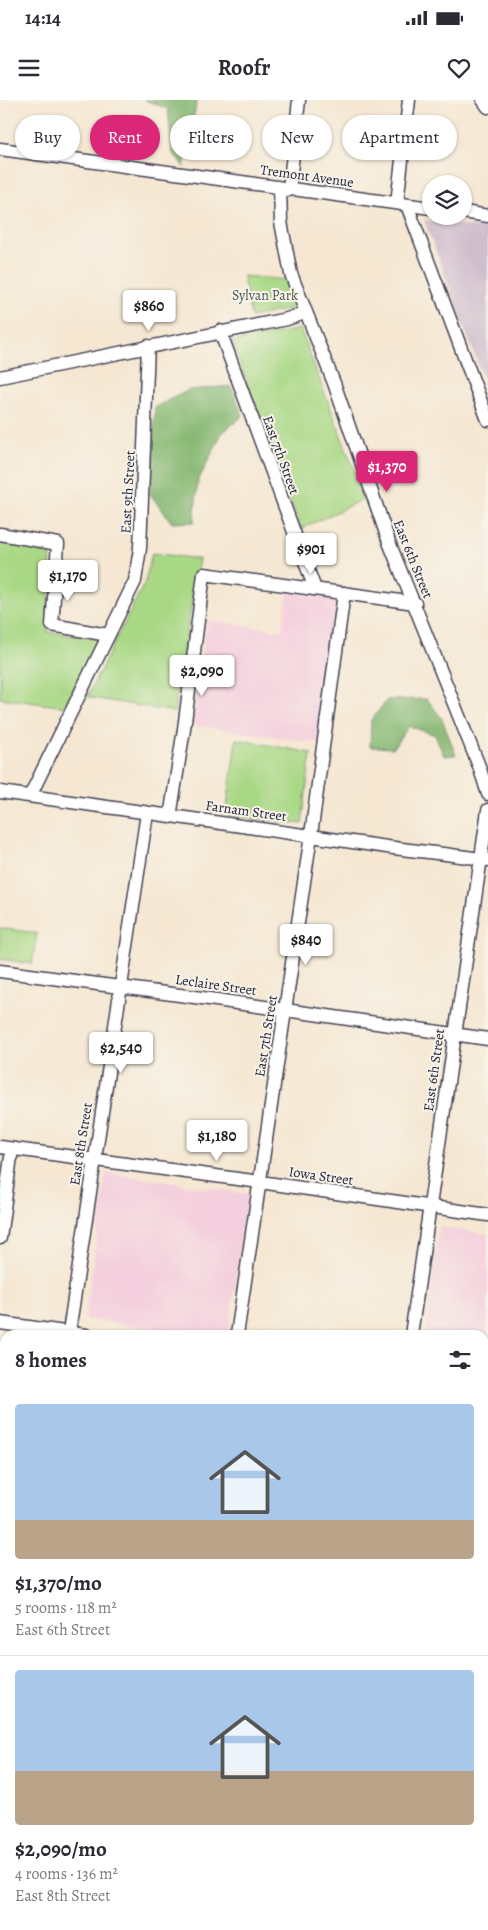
<!DOCTYPE html>
<html lang="en">
<head>
<meta charset="utf-8">
<style>
  body { margin:0; font-family:Alegreya,serif; background:#f7f7f7; color:#2b2b33; height:100vh; display:flex; flex-direction:column; font-size:19px; white-space:nowrap }
  * { box-sizing:border-box; margin:0 }
  p { font-size:16px; color:#7c7c81 }
  .icon { flex:none; width:28px; height:28px; fill:none; stroke:currentColor; stroke-width:2; stroke-linecap:round; stroke-linejoin:round }
  .map { position:relative; flex:1; overflow:hidden }
  .sheet { position:absolute; left:0px; top:1230px; width:489px; height:600px; display:flex; flex-direction:column; background:#fff; border-radius:15px 15px 0 0; box-shadow:0 1px 4px #0004 }
  .sheet>* { flex:none }
  .guide { position:absolute; left:15px; top:15px; width:459px; height:45px; display:flex; gap:10px }
  .controls { position:absolute; left:422px; top:75px; display:grid; gap:10px }
  .controls a { display:grid; place-items:center; width:50px; height:50px; border-radius:50%; background:#fff; box-shadow:0 1px 4px #0004; font-size:25px }
  .price { position:absolute; translate:-50% -42px; padding:0 11px; border-radius:5px; background:#fff; color:#222; font-size:16px; line-height:32px; filter:drop-shadow(0 1px 2px #0008) }
  .price::after { content:''; position:absolute; left:50%; top:30px; width:15px; height:11px; margin-left:-8px; background:inherit; clip-path:polygon(0 0,100% 0,50% 100%) }
  .price.active { background:#db2777; color:#fff }
  ul { padding:0; list-style:none }
  li { display:grid; align-content:center; gap:10px; height:265px; padding:0 15px }
  li+li { border-top:1px solid #e1e1e2 }
  li span { display:grid; place-items:center; height:155px; border-radius:5px; color:#555 }
  li>.icon { margin-inline-start:auto }
  span .icon { width:90px; height:90px; fill:#fffc; stroke-width:1 }
  li b { font-size:21px }
  h2 { display:flex; justify-content:space-between; align-items:center; height:60px; padding:0 15px; font-size:21px }
  .tag { padding:0 18px; border-radius:22px; background:#fff; box-shadow:0 1px 4px #0004; font-size:18px; line-height:45px }
  .tag.active { background:#db2777; color:#fff }
  .status { display:flex; justify-content:space-between; align-items:center; height:35px; padding:0 25px; background:#fff; direction:ltr }
  .status svg { height:14px; fill:currentColor }
  header { display:flex; justify-content:space-between; align-items:center; height:65px; padding:0 15px; background:#fff; font-size:22px; font-weight:600 }
  .map>svg:first-child { display:block }
  .built { fill:#f4cfdd }
  .industrial { fill:#d0bdcd }
  .green { fill:#a9d885; stroke:#667d60 }
  .forest { fill:#86b872; stroke:#546d56 }
  .lines { fill:none; stroke-linecap:round; stroke-linejoin:round }
  .minor-casing { stroke:#424052; stroke-width:15 }
  .highway-casing { stroke:#424052; stroke-width:21 }
  .minor { stroke:#fff; stroke-width:12 }
  .highway { stroke:#fbbd6e; stroke-width:19 }
  .labels { text-anchor:middle; dominant-baseline:central; stroke-width:4; stroke-linejoin:round; paint-order:stroke }
  .street-label { font-size:14px; fill:#22223b; stroke:#f7f3e8 }
  .park-label { font-size:14px; fill:#4a5951; stroke:#f7f3e8 }
</style>
</head>
<body>
<div class="status"><b>14:14</b><svg viewBox="0 0 49 12"><path d="M0 12V9h3v3zM5 12V6h3v6zM10 12V3h3v9zM15 12V0h3v12zM26 1h20v11H26zM47 4h2v5h-2z"/></svg></div>
<header><svg class="icon" aria-label="menu" viewBox="0 0 24 24"><path d="M4 6h16M4 12h16M4 18h16"/></svg>Roofr<svg class="icon" aria-label="heart" viewBox="0 0 24 24"><path d="M12 20l-8-8c-3-5 5-10 8-4 3-6 11-1 8 4z"/></svg></header>
<div class="map">
<svg width="488" height="1830" viewBox="0 0 488 1830">
  <rect width="100%" height="100%" fill="#f7f3e8"/>
  <filter id="ink" filterUnits="userSpaceOnUse"><feTurbulence type="fractalNoise" baseFrequency=".02" numOctaves="2"/><feDisplacementMap in="SourceGraphic" scale="10" xChannelSelector="R" yChannelSelector="G"/><feConvolveMatrix kernelMatrix="1 2 1 2 8 2 1 2 1" color-interpolation-filters="sRGB"/></filter>
  <filter id="wash" filterUnits="userSpaceOnUse"><feTurbulence type="fractalNoise" baseFrequency=".0096" numOctaves="4" result="noise"/><feDisplacementMap in="SourceGraphic" scale="20" xChannelSelector="R" yChannelSelector="G"/><feGaussianBlur stdDeviation="1.12" result="paint"/><feColorMatrix in="noise" values="0 0 0 0 0 0 0 0 0 0 0 0 0 0 0 0 0 1.4 0 .05"/><feComposite in="paint" operator="in"/></filter>
  <g filter="url(#wash)">
    <rect width="100%" height="100%" fill="#f5e7d2"/>
    <!-- built -->
    <g class="built">
      <path d="M288,492L339,500L318,643L192,625L207,520L282,531Z"/>
      <path d="M106,1073L248,1094L228,1235H196L85,1219Z"/>
      <path d="M439,1127L488,1134V1277L484,1276V1235H426Z"/>
      <path d="M0,1423H5V1825H130L129,1830H0Z"/>
      <rect x="484" y="1724" width="4" height="89"/>
    </g>
    <!-- industrial -->
    <path class="industrial" d="M424,120L488,129V291Z"/>
    <!-- green -->
    <g class="green">
      <path d="M243,176L287,180L295,208L251,217Z"/>
      <path d="M300,229L365,398L301,429L232,242Z"/>
      <path d="M0,440L51,449L48,532L98,539L65,607L0,598Z"/>
      <path d="M152,453L199,459L174,612L87,597L145,482Z"/>
      <path d="M236,639L311,653L302,724L226,715Z"/>
      <path d="M0,828L37,833L32,864L0,859Z"/>
    </g>
    <!-- forest -->
    <g class="forest">
      <path d="M145,0H197L184,67L172,52L168,9Z"/>
      <path d="M231,286L243,316L222,333L198,381L194,422L172,423L150,394L155,307L189,290Z"/>
      <path d="M427,599L442,619L456,655L444,656L435,635L409,626L393,648L370,647L371,620L387,600Z"/>
    </g>
  </g>
  <g filter="url(#ink)">
    <g class="lines">
      <!-- minor casing -->
      <g class="minor-casing">
        <g id="minor">
          <path d="M483,0L488,7"/>
          <path d="M0,49L431,108"/>
          <path d="M280,88L281,122L291,174L334,283L389,442L479,666L488,694"/>
          <path d="M289,90L299,0"/>
          <path d="M397,103L409,0"/>
          <path d="M407,105L488,320"/>
          <path d="M464,112L488,116"/>
          <path d="M220,231L315,489"/>
          <path d="M0,277L287,219L305,213"/>
          <path d="M0,434L58,444L52,525L108,535"/>
          <path d="M0,692C131,710 263,729 394,748C425,752 457,755 488,760"/>
          <path d="M30,696L135,481L140,448L148,246"/>
          <path d="M170,717L184,629L204,474L415,503"/>
          <path d="M0,871L202,898L488,939"/>
          <path d="M0,1047L260,1082L488,1115"/>
          <path d="M0,1138L12,1049"/>
          <path d="M0,1223L86,1235"/>
          <path d="M69,1232L147,713"/>
          <path d="M237,1235L311,735L344,493"/>
          <path d="M411,1235L488,710"/>
          <path d="M484,1294H488"/>
          <path d="M0,1400L5,1401"/>
          <path d="M484,1470L488,1471"/>
          <path d="M0,1761L5,1762"/>
          <path d="M479,1825L488,1826"/>
          <path d="M323,1830L324,1825"/>
        </g>
      </g>
      <!-- highway casing -->
      <g class="highway-casing">
        <g id="highway">
          <path d="M0,1573L5,1574"/>
          <path d="M484,1646H488"/>
        </g>
      </g>
      <!-- minor -->
      <use href="#minor" class="minor"/>
      <!-- highway -->
      <use href="#highway" class="highway"/>
    </g>
  </g>
  <g class="labels">
    <!-- street labels -->
    <g class="street-label">
      <text transform="translate(307 76) rotate(8)">Tremont Avenue</text>
      <text transform="translate(281 355) rotate(70)">East 7th Street</text>
      <text transform="translate(128 392) rotate(-87)">East 9th Street</text>
      <text transform="translate(413 459) rotate(68)">East 6th Street</text>
      <text transform="translate(246 711) rotate(8)">Farnam Street</text>
      <text transform="translate(216 885) rotate(8)">Leclaire Street</text>
      <text transform="translate(266 936) rotate(-81)">East 7th Street</text>
      <text transform="translate(434 970) rotate(-82)">East 6th Street</text>
      <text transform="translate(81 1044) rotate(-81)">East 8th Street</text>
      <text transform="translate(321 1076) rotate(8)">Iowa Street</text>
    </g>
    <!-- park labels -->
    <g class="park-label">
      <text x="265" y="195">Sylvan Park</text>
    </g>
  </g>
</svg>
<div class="controls">
<a><svg class="icon" aria-label="layers" viewBox="0 0 24 24"><path d="M12 4l9 5-9 5-9-5zM3 14l9 5 9-5"/></svg></a>
</div>
<b class="price" style="left:149px;top:232px">$860</b>
<b class="price active" style="left:387px;top:393px">$1,370</b>
<b class="price" style="left:311px;top:475px">$901</b>
<b class="price" style="left:68px;top:502px">$1,170</b>
<b class="price" style="left:202px;top:597px">$2,090</b>
<b class="price" style="left:306px;top:866px">$840</b>
<b class="price" style="left:121px;top:974px">$2,540</b>
<b class="price" style="left:217px;top:1062px">$1,180</b>
<div class="guide">
<a class="tag">Buy</a>
<a class="tag active">Rent</a>
<a class="tag">Filters</a>
<a class="tag">New</a>
<a class="tag">Apartment</a>
</div>
<section class="sheet">
<h2>8 homes<svg class="icon" aria-label="filters" viewBox="0 0 24 24"><path d="M4 7h16M4 17h16"/><circle cx="9" cy="7" r="2"/><circle cx="15" cy="17" r="2"/></svg></h2>
<ul>
<li><span style="background:linear-gradient(#a9c7e8 75%,#b9a48a 0)"><svg class="icon" aria-label="home" viewBox="0 0 24 24"><path d="M3 11l9-7 9 7M6 9v11h12V9"/></svg></span><div><b>$1,370/mo</b><p>5 rooms · 118 m²</p><p>East 6th Street</p></div></li>
<li><span style="background:linear-gradient(#a9c7e8 65%,#b9a48a 0)"><svg class="icon" aria-label="home" viewBox="0 0 24 24"><path d="M3 11l9-7 9 7M6 9v11h12V9"/></svg></span><div><b>$2,090/mo</b><p>4 rooms · 136 m²</p><p>East 8th Street</p></div></li>
</ul>
</section>
</div>
</body>
</html>
